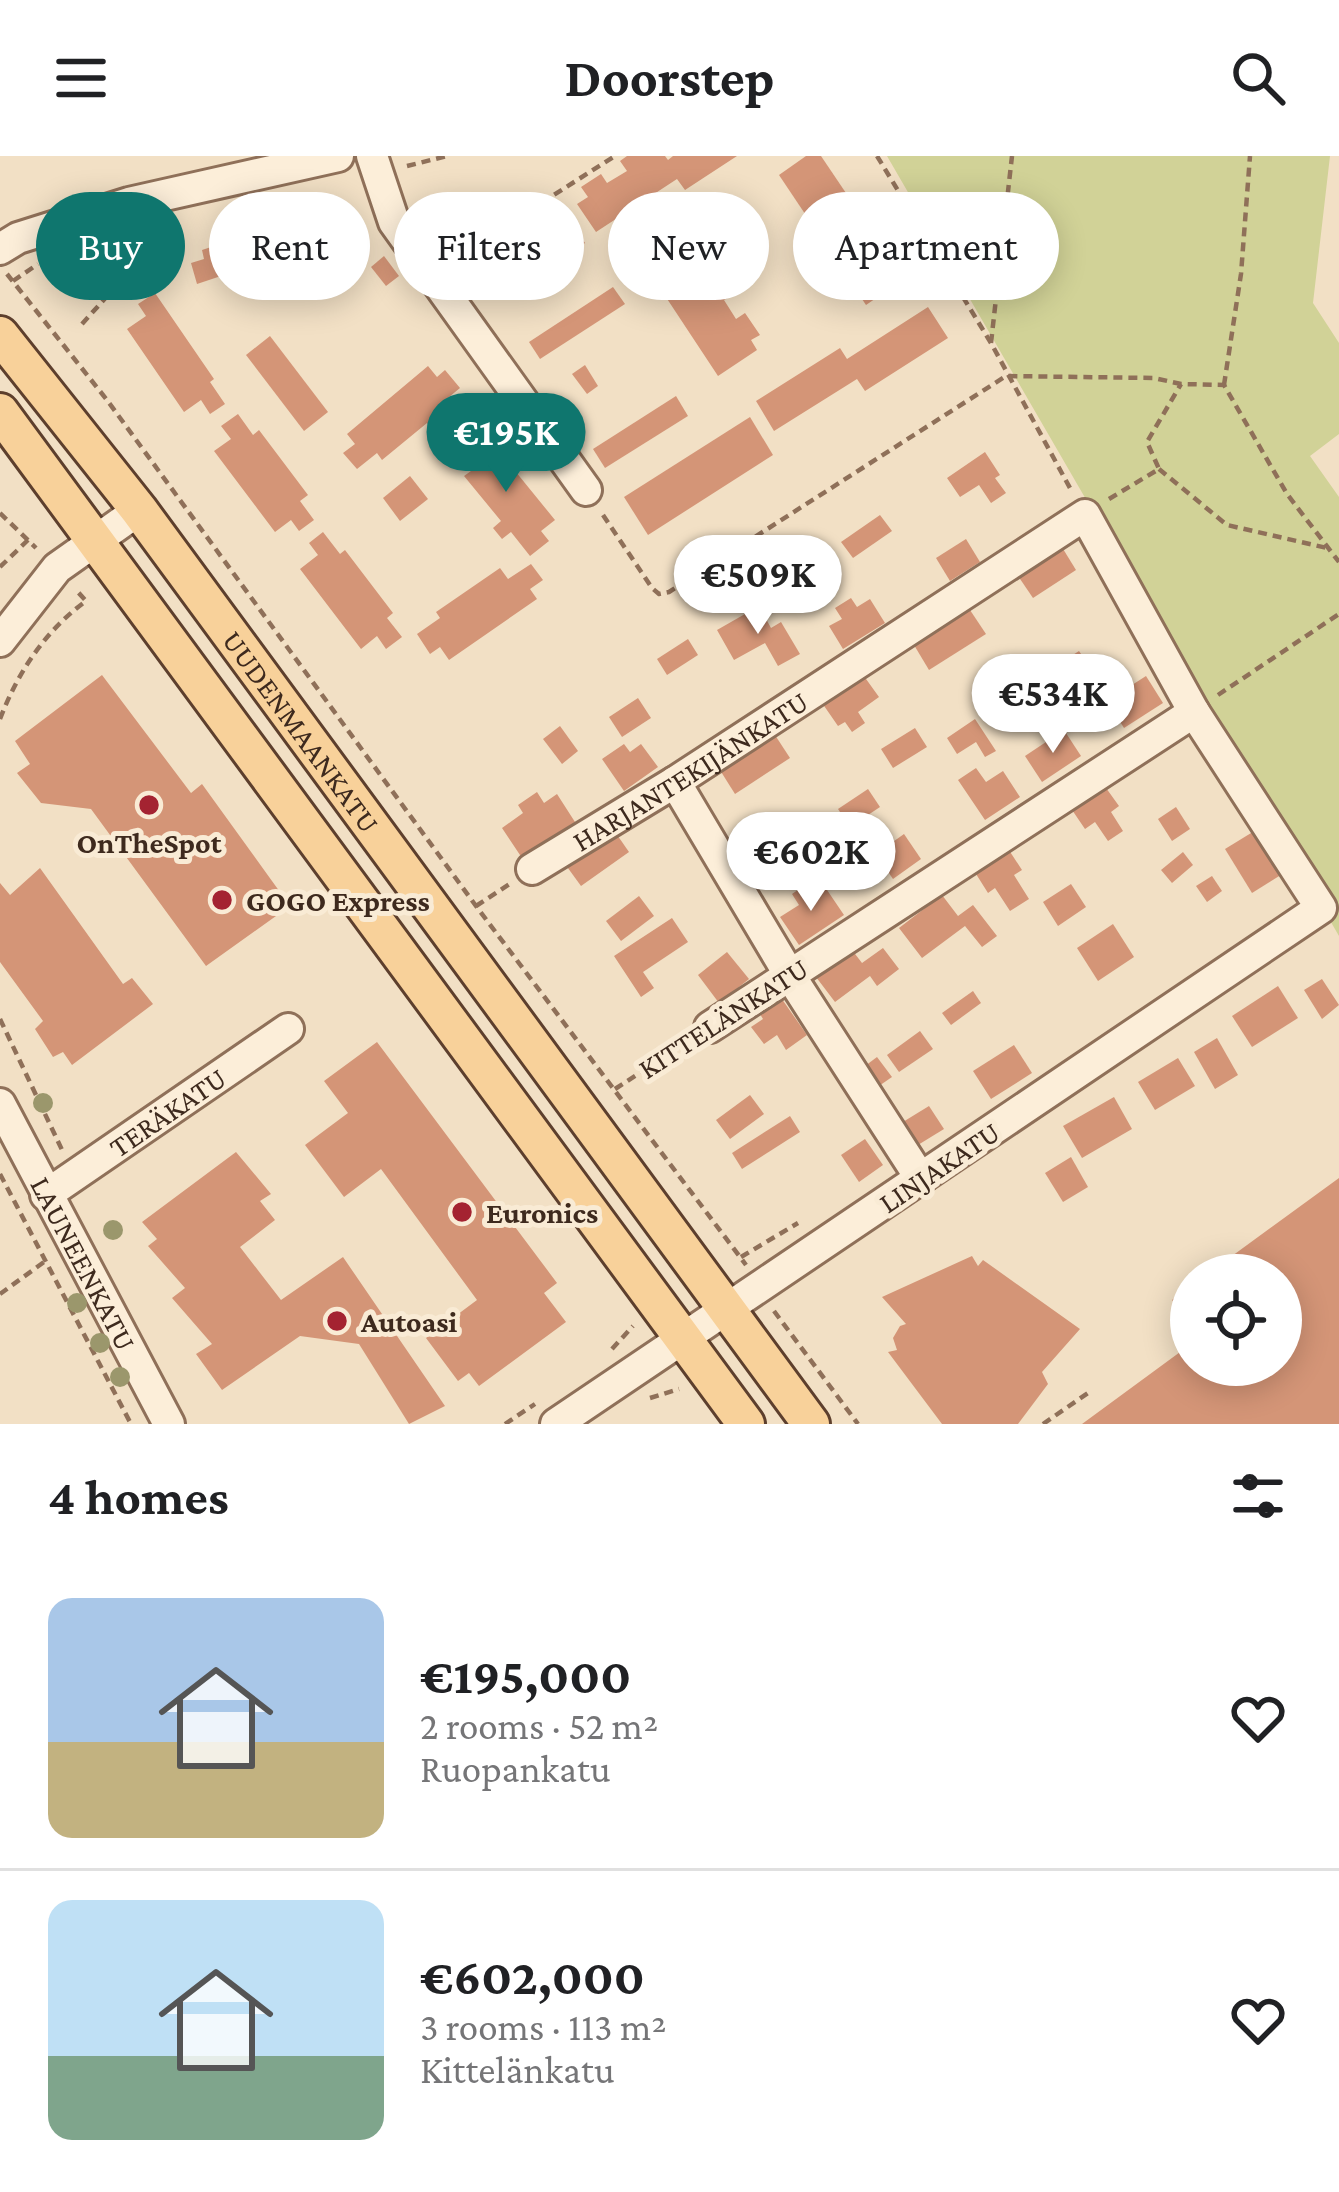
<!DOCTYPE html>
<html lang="en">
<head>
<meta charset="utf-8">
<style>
  body { margin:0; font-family:"Crimson Pro",serif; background:#f6f6f6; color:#202124; height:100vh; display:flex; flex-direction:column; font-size:45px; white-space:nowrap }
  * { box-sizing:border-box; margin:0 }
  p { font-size:39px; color:#757577 }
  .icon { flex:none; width:66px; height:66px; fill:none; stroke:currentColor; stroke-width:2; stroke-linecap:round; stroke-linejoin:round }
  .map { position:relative; height:1268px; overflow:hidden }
  .sheet { display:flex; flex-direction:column; background:#fff; flex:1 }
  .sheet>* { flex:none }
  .top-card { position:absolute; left:36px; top:36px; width:1269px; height:108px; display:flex; gap:24px }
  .controls { position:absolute; left:1170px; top:1098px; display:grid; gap:24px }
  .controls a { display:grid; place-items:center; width:132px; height:132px; border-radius:50%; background:#fff; box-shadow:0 6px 30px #0003; font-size:60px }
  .price { position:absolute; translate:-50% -102px; padding:0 27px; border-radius:42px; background:#fff; color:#222; font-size:39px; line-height:78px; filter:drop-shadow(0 3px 6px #0008) }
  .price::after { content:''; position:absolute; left:50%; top:72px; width:36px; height:27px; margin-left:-18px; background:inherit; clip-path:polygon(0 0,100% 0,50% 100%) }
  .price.on { background:#0f766e; color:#fff }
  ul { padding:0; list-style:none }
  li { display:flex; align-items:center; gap:36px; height:300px; padding:0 48px }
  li+li { border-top:3px solid #e0e0e0 }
  li span { display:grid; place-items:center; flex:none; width:336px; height:240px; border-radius:24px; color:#555 }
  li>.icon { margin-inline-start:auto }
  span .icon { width:144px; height:144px; fill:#fffc; stroke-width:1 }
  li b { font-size:51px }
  h2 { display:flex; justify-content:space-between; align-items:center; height:144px; padding:0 48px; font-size:51px }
  .pill { padding:0 42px; border-radius:54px; background:#fff; box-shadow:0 6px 30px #0003; font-size:42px; line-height:108px }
  .pill.on { background:#0f766e; color:#fff }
  header { display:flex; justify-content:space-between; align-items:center; height:156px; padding:0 48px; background:#fff; font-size:54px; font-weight:700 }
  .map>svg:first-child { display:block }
  .green { fill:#d1d297 }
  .building { fill:#d49577 }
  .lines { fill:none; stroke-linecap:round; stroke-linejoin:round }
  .minor-casing { stroke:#8f7059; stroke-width:36 }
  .major-casing { stroke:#5d3f2d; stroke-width:42 }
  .path { stroke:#8f7059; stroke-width:4.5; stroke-dasharray:9 6; stroke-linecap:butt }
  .minor { stroke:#fceed9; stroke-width:30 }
  .major { stroke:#f8d19a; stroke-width:36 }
  .tree { fill:#9b976c }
  .poi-dot { fill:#a42331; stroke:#f9ebd5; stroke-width:4.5 }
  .labels { text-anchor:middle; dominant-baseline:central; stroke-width:10; stroke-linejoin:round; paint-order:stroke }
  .street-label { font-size:30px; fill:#3e2a1e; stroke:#f9ebd5 }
  .poi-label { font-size:30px; font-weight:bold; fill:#3e2a1e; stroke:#f9ebd5; text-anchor:start }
</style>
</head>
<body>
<header><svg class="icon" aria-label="menu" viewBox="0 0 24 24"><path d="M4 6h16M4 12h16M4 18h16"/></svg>Doorstep<svg class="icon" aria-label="search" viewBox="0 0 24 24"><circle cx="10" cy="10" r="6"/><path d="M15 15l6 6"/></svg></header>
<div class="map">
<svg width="1339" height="1268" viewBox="0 0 1339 1268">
  <rect width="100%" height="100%" fill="#f2e0c5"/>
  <!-- green -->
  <path class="green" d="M887,0H1330L1313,147L1339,187V278L1310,300L1339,341V780Z"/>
  <!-- building -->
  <g class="building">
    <path d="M627,0H665L668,4L673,0H737L685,34L677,23L596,76L577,48L588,41L581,31L601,18L607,27L627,15L620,5Z"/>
    <path d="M806,0H821L904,123L866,149L779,19Z"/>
    <path d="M545,56L551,64L564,56L585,87L501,144L481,113L493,105L486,95L506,81L513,91L533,78L526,68Z"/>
    <path d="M314,57L326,94L227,127L224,119L197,128L191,107L204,103L202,94Z"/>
    <path d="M696,87L705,100L698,105L712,125L722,119L735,138L724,144L736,163L745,157L760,179L751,184L757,194L718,220L650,117Z"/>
    <path d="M384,100L399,120L386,130L371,111Z"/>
    <path d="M613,131L625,148L540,203L529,186Z"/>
    <path d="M155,137L214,223L210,226L225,248L210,258L201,244L184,256L127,173L146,160L138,148Z"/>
    <path d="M928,151L948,182L865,235L857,223L774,275L756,245L840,192L847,203Z"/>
    <path d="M270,180L328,256L304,275L246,199Z"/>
    <path d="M585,209L598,230L587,238L572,218Z"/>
    <path d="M428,210L437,221L445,214L460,232L438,250L448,261L433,274L427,267L382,304L377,297L357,313L343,297L355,288L347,278Z"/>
    <path d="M676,240L688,260L605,312L593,293Z"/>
    <path d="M238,258L253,279L259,274L308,339L300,345L314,364L299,375L291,364L275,376L214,295L231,283L221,270Z"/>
    <path d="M750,261L773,299L648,379L624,341Z"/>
    <path d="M470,282L478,292L489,283L555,364L541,375L549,385L530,400L511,376L502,383L493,372L501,365L464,320L471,315L455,295Z"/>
    <path d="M985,296L1000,319L995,322L1006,337L991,347L979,329L960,341L947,322Z"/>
    <path d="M410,320L428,343L400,365L383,342Z"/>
    <path d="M880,359L892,375L853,402L841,386Z"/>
    <path d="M323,376L340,398L345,394L393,457L387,462L402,481L386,493L377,480L361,493L300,413L318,399L309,387Z"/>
    <path d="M966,383L980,406L950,425L936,402Z"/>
    <path d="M1060,388L1076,414L1033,442L1016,417Z"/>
    <path d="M531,408L543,424L530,433L537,443L449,504L440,491L430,498L417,478L440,462L436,456L500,412L508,423Z"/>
    <path d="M851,442L857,451L870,443L885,467L843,493L829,470L842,463L835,452Z"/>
    <path d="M759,450L771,472L781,466L800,498L778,510L765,487L734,504L717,474Z"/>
    <path d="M970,454L986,478L929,514L914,489Z"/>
    <path d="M688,483L698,499L667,519L657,503Z"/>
    <path d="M1079,495L1092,514L1069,529L1056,510Z"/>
    <path d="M1015,498L1027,517L999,535L986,516Z"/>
    <path d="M861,516L879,541L858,556L865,567L852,576L845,566L838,570L820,544Z"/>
    <path d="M102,519L191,637L202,628L290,750L206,810L91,653L41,647L17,617L30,608L15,585Z"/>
    <path d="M1146,520L1163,547L1124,572L1107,545Z"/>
    <path d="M1021,532L1033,549L998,572L987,555Z"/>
    <path d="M638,542L651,562L622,581L609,561Z"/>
    <path d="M975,563L996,595L985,601L976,586L957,598L947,582Z"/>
    <path d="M560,570L578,595L562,608L543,583Z"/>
    <path d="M915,572L927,591L893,612L881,593Z"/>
    <path d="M1064,574L1081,600L1042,626L1025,600Z"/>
    <path d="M773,576L790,602L735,638L718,611Z"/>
    <path d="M624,588L630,596L641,588L658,611L624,635L602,603Z"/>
    <path d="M976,612L986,626L1003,615L1020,641L985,664L958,624Z"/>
    <path d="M1101,625L1119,650L1111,656L1123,675L1108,685L1095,666L1085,673L1068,648Z"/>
    <path d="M868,633L880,651L850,671L838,653Z"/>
    <path d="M537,636L544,647L557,638L575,666L522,702L502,672L523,657L518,649Z"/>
    <path d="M1176,651L1190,673L1172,685L1158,663Z"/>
    <path d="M823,657L838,677L809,699L793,679Z"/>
    <path d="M749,666L764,689L751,697L736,674Z"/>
    <path d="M613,673L629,696L581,730L565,708Z"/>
    <path d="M1256,674L1284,717L1252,737L1225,693Z"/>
    <path d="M904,678L921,703L893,723L876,698Z"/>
    <path d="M1005,688L1022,714L1014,719L1029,743L1010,755L995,732L988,737L971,710Z"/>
    <path d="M1183,696L1193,709L1172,727L1161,714Z"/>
    <path d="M40,712L123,828L132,822L153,848L72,909L63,896L53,901L35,873L43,865L0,806V727L10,739Z"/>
    <path d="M1212,720L1222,735L1207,746L1196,730Z"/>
    <path d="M1071,728L1086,751L1058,770L1043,746Z"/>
    <path d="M805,729L811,739L825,731L844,759L799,789L780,761L799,749L792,738Z"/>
    <path d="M942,739L958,760L973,749L997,780L982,791L965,770L922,802L899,772Z"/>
    <path d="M639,740L654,760L621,785L606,765Z"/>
    <path d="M672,762L688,786L643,816L654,832L641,841L614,800Z"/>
    <path d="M1113,768L1134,801L1098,825L1077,792Z"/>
    <path d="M883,792L899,813L877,830L870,820L835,846L816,821L852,794L862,807Z"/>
    <path d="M727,796L749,823L719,847L698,819Z"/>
    <path d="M1322,823L1339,849L1322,863L1304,834Z"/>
    <path d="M1278,830L1298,862L1252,891L1232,860Z"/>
    <path d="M973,835L981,847L951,869L942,857Z"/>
    <path d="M777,836L807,879L786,894L777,879L764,888L751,871L763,863L755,850Z"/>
    <path d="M920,875L933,893L899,916L887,899Z"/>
    <path d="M1217,882L1238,919L1215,933L1194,896Z"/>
    <path d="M377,886L557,1127L544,1137L566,1166L479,1230L469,1217L458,1225L426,1182L477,1144L381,1013L344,1041L305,989L348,957L324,925Z"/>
    <path d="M1014,889L1032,917L991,943L973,915Z"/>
    <path d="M877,901L892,921L876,932L861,913Z"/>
    <path d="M1178,902L1195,930L1155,954L1138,926Z"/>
    <path d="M750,939L764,958L730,983L716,964Z"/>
    <path d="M1114,941L1132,973L1082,1002L1063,970Z"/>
    <path d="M929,950L944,973L913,992L898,969Z"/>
    <path d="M790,960L800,976L742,1013L732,997Z"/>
    <path d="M865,983L883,1009L859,1026L841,999Z"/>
    <path d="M236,996L271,1038L260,1045L275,1064L240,1091L281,1144L343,1101L445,1250L409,1268L359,1188L300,1180L222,1234L196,1198L212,1188L172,1142L185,1132L148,1090L157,1083L142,1066Z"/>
    <path d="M1071,1001L1088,1031L1063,1046L1045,1017Z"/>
    <path d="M1339,1022V1268H1082L1191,1188V1209H1281V1119H1206Z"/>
    <path d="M972,1100L978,1110L983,1104L1080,1173L1042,1216L1048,1228L1018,1268H942L888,1196L897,1194L893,1182L900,1170L906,1168L882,1141Z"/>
    <path d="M1191,1130V1170L1172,1144Z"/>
  </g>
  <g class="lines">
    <!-- minor casing -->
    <g class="minor-casing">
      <g id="minor">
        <path d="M372,0L394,66L586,334"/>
        <path d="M0,93L18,82L129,47L338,0"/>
        <path d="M0,485L57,412L139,354"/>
        <path d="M675,626L789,818L921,1023"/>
        <path id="s1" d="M532,713L675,626L1085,359L1194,556L1321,752L556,1268"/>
        <path d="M710,871L1194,556"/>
        <path id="s2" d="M0,948L169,1268"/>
        <path id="s3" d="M46,1039L288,873"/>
      </g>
    </g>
    <!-- major casing -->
    <g class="major-casing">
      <g id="major">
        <path id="s4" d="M0,179L139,354L811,1268"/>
        <path d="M0,256L746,1268"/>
      </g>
    </g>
    <!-- path -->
    <g class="path">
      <path d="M877,0L991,187L1070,332"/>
      <path d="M407,10L447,0"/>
      <path d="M1002,87L1044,92"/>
      <path d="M453,103L615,0"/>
      <path d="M7,118L107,244L476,750L746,1109"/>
      <path d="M13,125L38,108"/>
      <path d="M82,168L172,68"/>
      <path d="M991,187L1012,0"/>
      <path d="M1224,229L1241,118L1250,0"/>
      <path d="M1159,313L1227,369L1327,392"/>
      <path d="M1109,343L1159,313L1147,286L1181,228"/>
      <path d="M0,357L36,392"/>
      <path d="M603,359L652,432L659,438L669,436L1006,220L1154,222L1181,228L1224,229L1287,338L1339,406"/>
      <path d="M0,411L28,384"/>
      <path d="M1218,539L1339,458"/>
      <path d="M0,563C18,516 45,475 86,445L77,435"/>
      <path d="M476,750L511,727"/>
      <path d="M0,863L63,996"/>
      <path d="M615,933L686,887"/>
      <path d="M0,1018L131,1268"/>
      <path d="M741,1101L798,1067"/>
      <path d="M0,1138L44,1106"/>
      <path d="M774,1155L858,1268"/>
      <path d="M612,1193L633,1170"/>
      <path d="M650,1242L679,1233"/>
      <path d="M505,1268L535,1248"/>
      <path d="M1043,1268L1088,1237"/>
    </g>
    <!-- minor -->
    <use href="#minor" class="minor"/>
    <!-- major -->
    <use href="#major" class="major"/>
  </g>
  <!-- trees -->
  <g class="tree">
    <circle cx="43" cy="947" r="10"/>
    <circle cx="113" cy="1074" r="10"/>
    <circle cx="77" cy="1147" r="10"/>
    <circle cx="100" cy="1187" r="10"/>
    <circle cx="120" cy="1221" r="10"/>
  </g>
  <!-- markers -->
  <g class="poi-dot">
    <circle cx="149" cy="649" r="12"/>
    <circle cx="222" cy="744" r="12"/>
    <circle cx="462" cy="1056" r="12"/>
    <circle cx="337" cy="1165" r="12"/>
  </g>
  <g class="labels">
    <!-- street labels -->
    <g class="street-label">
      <text stroke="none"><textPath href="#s4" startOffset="498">UUDENMAANKATU</textPath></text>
      <text stroke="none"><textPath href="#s1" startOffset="186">HARJANTEKIJÄNKATU</textPath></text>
      <text transform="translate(723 862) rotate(-33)">KITTELÄNKATU</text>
      <text stroke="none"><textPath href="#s3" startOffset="147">TERÄKATU</textPath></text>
      <text transform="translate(939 1011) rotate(-34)">LINJAKATU</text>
      <text stroke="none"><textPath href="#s2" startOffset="180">LAUNEENKATU</textPath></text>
    </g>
    <!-- poi labels -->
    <g class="poi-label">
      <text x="149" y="686" text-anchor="middle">OnTheSpot</text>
      <text x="246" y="744">GOGO Express</text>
      <text x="486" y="1056">Euronics</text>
      <text x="361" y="1165">Autoasi</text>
    </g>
  </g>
</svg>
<div class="controls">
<a><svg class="icon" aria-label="locate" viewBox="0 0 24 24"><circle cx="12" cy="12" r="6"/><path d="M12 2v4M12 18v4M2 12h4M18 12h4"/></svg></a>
</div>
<b class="price on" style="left:506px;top:339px">€195K</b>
<b class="price" style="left:758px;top:481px">€509K</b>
<b class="price" style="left:1053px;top:600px">€534K</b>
<b class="price" style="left:811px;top:758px">€602K</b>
<div class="top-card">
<a class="pill on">Buy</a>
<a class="pill">Rent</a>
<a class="pill">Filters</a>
<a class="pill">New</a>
<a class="pill">Apartment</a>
</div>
</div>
<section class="sheet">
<h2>4 homes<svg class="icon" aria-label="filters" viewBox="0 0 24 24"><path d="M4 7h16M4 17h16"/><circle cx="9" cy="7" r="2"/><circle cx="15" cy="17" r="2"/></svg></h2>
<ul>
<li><span style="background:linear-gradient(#a9c7e8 60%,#c2b280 0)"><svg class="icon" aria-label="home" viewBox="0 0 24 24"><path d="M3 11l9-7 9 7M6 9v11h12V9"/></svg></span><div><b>€195,000</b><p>2 rooms · 52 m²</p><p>Ruopankatu</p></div><svg class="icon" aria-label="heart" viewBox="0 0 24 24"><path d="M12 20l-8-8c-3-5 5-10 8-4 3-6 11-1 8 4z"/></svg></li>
<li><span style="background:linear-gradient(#bfe0f5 65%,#7fa58c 0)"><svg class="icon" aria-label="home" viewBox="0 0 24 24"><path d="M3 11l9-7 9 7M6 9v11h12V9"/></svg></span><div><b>€602,000</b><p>3 rooms · 113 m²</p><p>Kittelänkatu</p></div><svg class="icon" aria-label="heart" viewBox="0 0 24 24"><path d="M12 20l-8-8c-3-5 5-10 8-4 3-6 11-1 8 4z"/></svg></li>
</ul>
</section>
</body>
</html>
